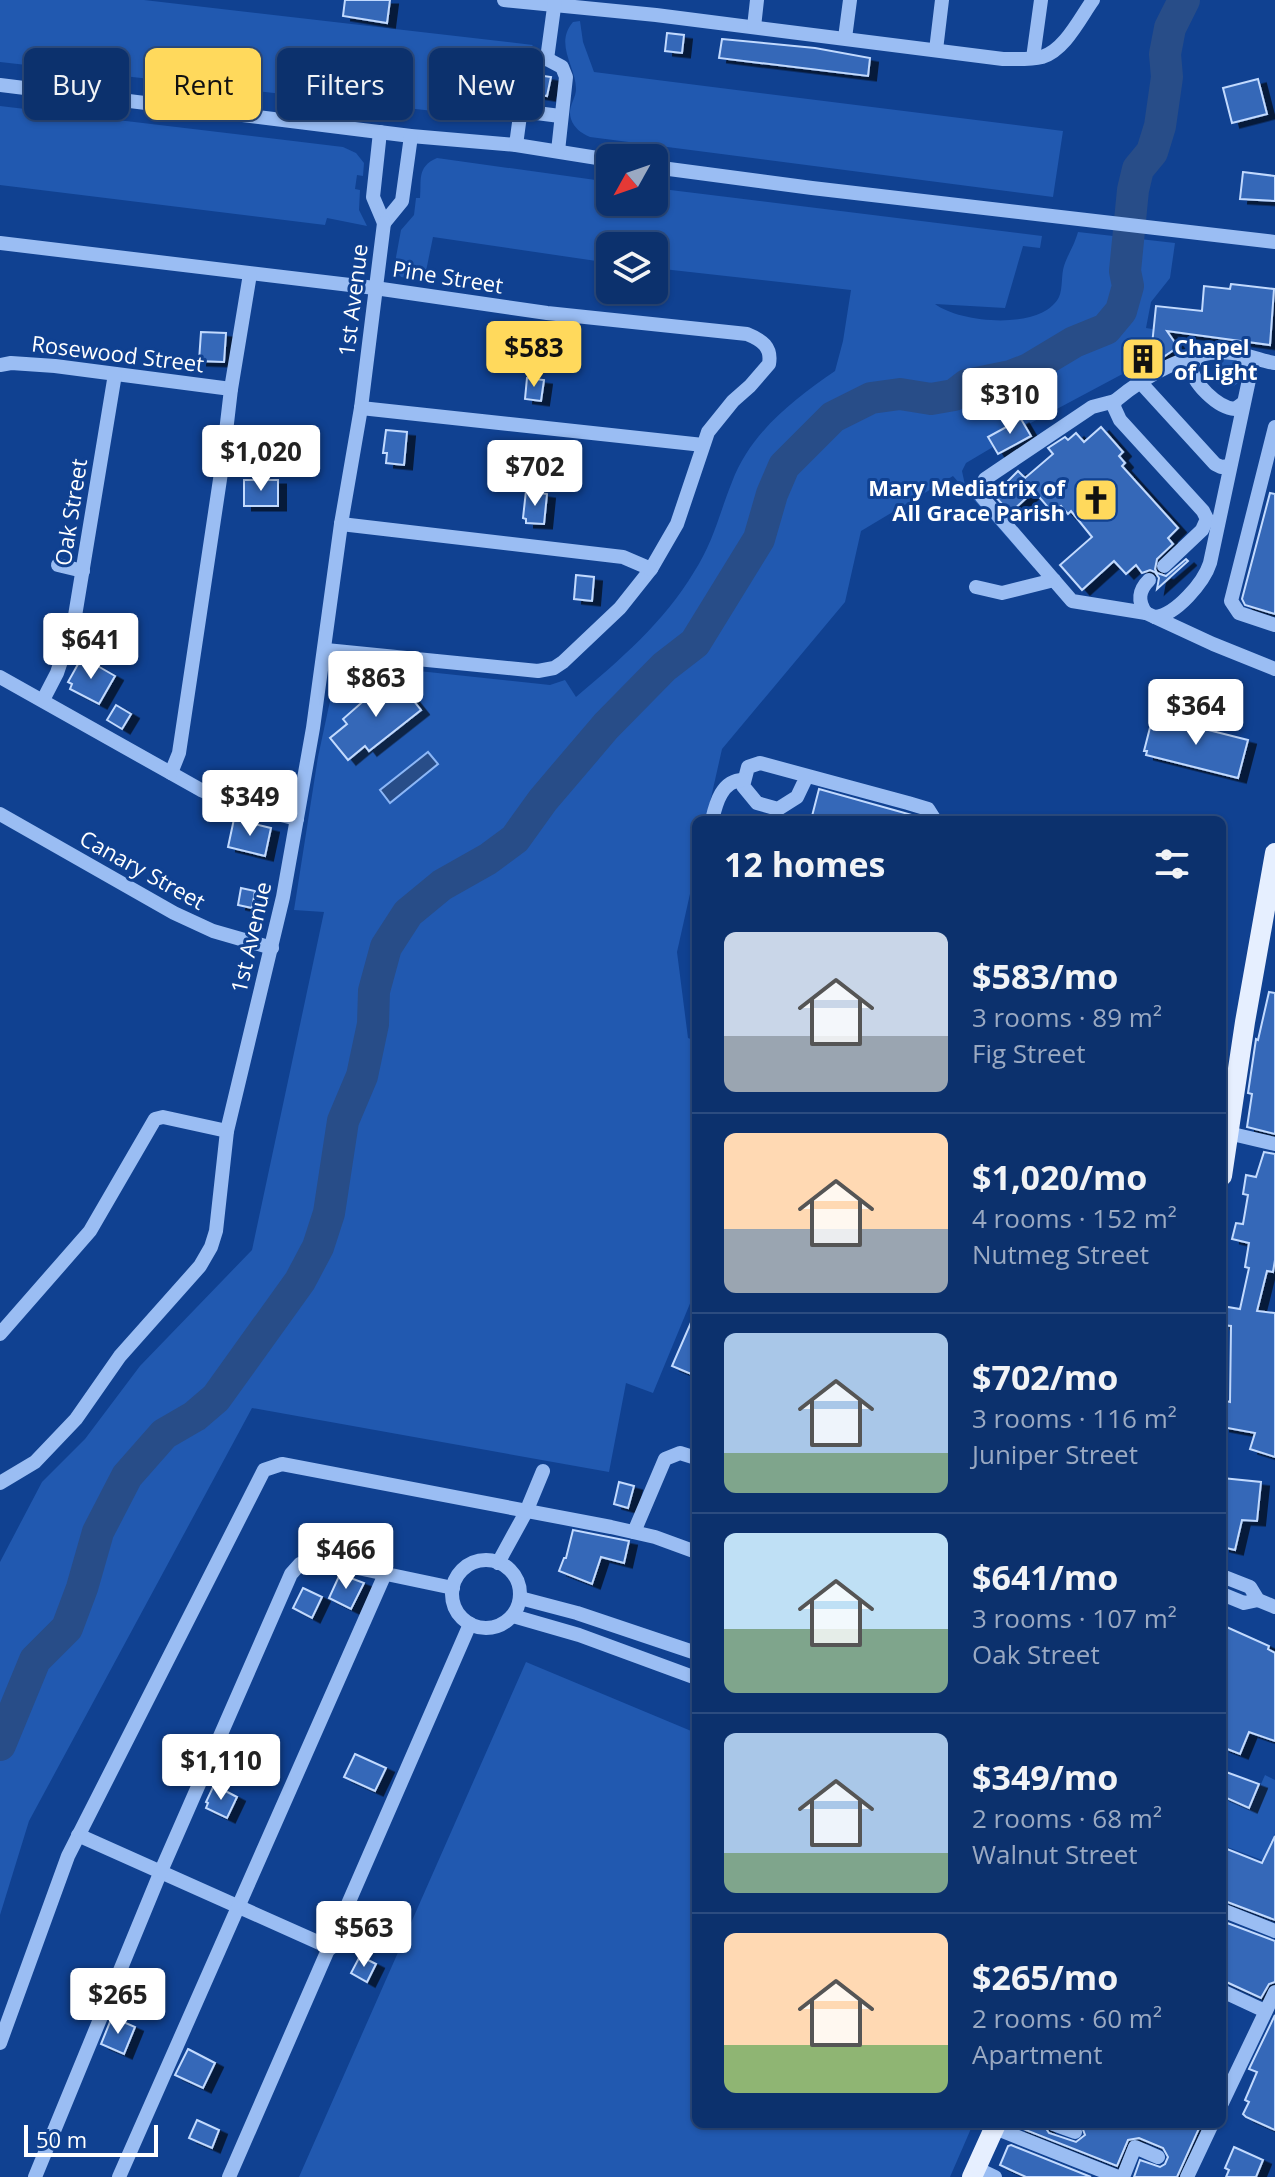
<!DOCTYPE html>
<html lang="en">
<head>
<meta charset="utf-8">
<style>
  body { margin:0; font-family:"Open Sans",sans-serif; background:#153972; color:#f1f3f6; height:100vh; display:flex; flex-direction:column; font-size:30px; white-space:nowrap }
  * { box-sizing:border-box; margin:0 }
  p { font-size:26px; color:#9aa9c2 }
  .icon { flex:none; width:44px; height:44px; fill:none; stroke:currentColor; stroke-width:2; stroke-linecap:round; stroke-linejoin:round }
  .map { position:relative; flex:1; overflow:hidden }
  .side { position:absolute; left:692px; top:816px; width:534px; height:1312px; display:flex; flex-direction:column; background:#0c316d; border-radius:12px; box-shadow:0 2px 6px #0004,0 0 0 2px #2c4c80 }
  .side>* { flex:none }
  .hud { position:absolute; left:24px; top:48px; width:548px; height:72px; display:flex; gap:16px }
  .needle { width:52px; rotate:230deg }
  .controls { position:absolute; left:596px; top:144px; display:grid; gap:16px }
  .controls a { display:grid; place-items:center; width:72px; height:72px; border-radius:12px; background:#0c316d; box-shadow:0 2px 6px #0004,0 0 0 2px #2c4c80; font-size:40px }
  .scale { position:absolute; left:24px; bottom:20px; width:134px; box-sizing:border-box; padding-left:8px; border:4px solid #fff; border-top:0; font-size:22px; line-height:28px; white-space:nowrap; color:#fff; -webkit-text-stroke:6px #104191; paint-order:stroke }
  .price { position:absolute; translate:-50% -68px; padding:0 18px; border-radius:8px; background:#fff; color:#222; font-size:26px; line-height:52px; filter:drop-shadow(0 2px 4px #0008) }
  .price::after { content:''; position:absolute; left:50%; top:48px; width:24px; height:18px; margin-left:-12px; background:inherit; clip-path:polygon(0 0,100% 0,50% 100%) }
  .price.on { background:#ffd95c; color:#111 }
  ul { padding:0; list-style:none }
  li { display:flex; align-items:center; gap:24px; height:200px; padding:0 32px }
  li+li { border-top:2px solid #2c4c80 }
  li span { display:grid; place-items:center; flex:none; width:224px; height:160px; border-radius:12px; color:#555 }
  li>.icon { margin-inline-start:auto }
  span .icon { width:96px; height:96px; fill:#fffc; stroke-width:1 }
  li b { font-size:34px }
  h2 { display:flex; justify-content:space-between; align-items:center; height:96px; padding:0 32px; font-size:34px }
  .chip { padding:0 28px; border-radius:12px; background:#0c316d; box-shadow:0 2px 6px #0004,0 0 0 2px #2c4c80; font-size:28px; line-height:72px }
  .chip.on { background:#ffd95c; color:#111 }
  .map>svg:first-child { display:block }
  .green { fill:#2159b0 }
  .water { fill:#284d88; stroke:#8cb7f7; stroke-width:2 }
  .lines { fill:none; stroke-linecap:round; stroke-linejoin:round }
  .river { stroke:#284d88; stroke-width:32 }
  .building { fill:#3467b8; stroke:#c2dafe; stroke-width:2; filter:url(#shadow) }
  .minor { stroke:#9abdf3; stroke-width:14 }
  .major { stroke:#e6efff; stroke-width:20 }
  .labels { text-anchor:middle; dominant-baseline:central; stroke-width:6; stroke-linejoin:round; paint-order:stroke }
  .street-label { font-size:22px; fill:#fff; stroke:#104191 }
  .poi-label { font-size:22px; font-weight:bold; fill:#fff; stroke:#104191; text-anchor:start }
</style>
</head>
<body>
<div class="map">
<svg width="1275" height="2177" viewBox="0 0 1275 2177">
  <defs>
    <filter id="shadow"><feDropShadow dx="8" dy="4.5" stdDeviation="0" flood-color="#0009"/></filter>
  </defs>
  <rect width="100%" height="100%" fill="#104191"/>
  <!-- green -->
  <g class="green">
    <path d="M0,0H144L533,45L516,64L511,86V104L503,115L491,120L451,113L0,62Z"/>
    <path d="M580,21L583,42L594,72L1063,131L1053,197L590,137C581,133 574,128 571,119C567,107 576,99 576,89C576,67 554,44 573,22Z"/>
    <path d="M0,106L343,147L356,153L364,163L363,176L357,175L355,189L360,190L359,210L367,226L327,218L325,225L0,185Z"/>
    <path d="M437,158L610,182V202H654V188L1042,236L1040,248L1023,246L1005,308L935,304C960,323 1042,331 1059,297C1063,288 1061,275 1064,266C1068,254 1074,246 1078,232L1175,243L1170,278L1151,302L1146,328L1171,332L1134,358L1130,370L1025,426L1021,419L988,437L993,447L966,463L962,471L965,485L1034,565V568L953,476L861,531L845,602L722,749L706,820H696V867L677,952L688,1038L696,1041V1289L653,1393L626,1383L609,1472L252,1408L29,1821L0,1915V1562L42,1482L85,1439L140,1366L252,1250L324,912L294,910L318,757L336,673L341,667L353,664L550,685L565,680L576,697C620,660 664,622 694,572C714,541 719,514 732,482C751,432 793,400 835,371L843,341L851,290L654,268V246H610V263L433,237L424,281L401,277L394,268L401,230L414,215L416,198H420C422,181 416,167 437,158Z"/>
    <circle cx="1228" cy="373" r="14"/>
    <path d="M526,1662L696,1733V2124H973L950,2177H299Z"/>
    <path d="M1265,1775L1275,1780V1834L1270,1843L1275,1846V1865L1222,1845V1798L1250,1809Z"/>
  </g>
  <!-- water -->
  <path class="water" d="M428,752L438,764L390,803L380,790Z"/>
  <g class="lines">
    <!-- river -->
    <path class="river" d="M0,1745L35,1660L67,1628L82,1588L98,1532L127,1476L164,1434L195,1416L216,1398L300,1281L318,1247L329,1213L343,1121L362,1076L373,1024L374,991L386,947L408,913L442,885L488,859L515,839L543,800L606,726L664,667L695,643L759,539L772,494L784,466L833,417L871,398L900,394L931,399L954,395L967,385L1011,376L1029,369L1074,342L1106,329L1121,311L1128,286L1125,271L1133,190L1138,169L1152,152L1160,126L1167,77L1165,54L1170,28L1184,0"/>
  </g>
  <!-- building -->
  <g class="building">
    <path d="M345,0H390L387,23L343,16Z"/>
    <path d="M667,33L684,35L682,53L665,51Z"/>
    <path d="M722,39L815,48L870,58L868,76L719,58Z"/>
    <path d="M537,75L551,77L547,96L535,94Z"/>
    <path d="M1258,79L1267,114L1232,123L1223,88Z"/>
    <path d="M1243,172L1275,176V201L1240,199Z"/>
    <path d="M1231,284L1274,289L1270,345L1167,331L1178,347L1156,362L1147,349L1152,345L1156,306L1202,311L1204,286L1230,289Z"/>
    <path d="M201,332L226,333L224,362L199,361Z"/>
    <path d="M527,378L544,380L541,401L525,399Z"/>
    <path d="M1021,419L1031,436L998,454L988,437Z"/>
    <path d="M1101,427L1123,452L1119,456L1125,463L1122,466L1178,528L1168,538L1173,544L1157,559L1155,569L1157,573L1166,576L1186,559L1188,561L1157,589L1159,578L1155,572L1150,570L1142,573L1136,565L1126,574L1114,561L1082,590L1060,565L1092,537L1071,511L1068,514L1061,506L1053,513L1034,491L1010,513L994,495L1018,471L1025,478L1053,454L1048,448L1065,437L1068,440L1076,433L1084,442Z"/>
    <path d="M386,430L407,432L404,465L386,463L387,453H383Z"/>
    <rect x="244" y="480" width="34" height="26"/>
    <path d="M526,491L547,494L544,524L526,523V519L523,518Z"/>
    <path d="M1270,493L1275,494V614L1245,605L1242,599Z"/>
    <path d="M576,575L594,577L592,601L574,599Z"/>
    <path d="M82,657L115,676L99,704L70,689L72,684L68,682Z"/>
    <path d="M393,675L421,710L369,751L365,746L348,760L330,738L347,724L343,719Z"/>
    <path d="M116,705L131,714L122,729L107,720Z"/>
    <path d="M1153,716L1248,740L1238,778L1146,755L1147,751H1144Z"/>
    <path d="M819,789L919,817V820H811Z"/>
    <path d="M234,819L271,828L265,856L228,847Z"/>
    <path d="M241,888L255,891L252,908L238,905Z"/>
    <path d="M1269,992L1275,993V1134L1247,1127L1252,1094L1248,1093L1256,1039L1258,1040Z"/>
    <path d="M1264,1152L1275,1154V1260L1273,1272L1267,1271L1257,1311L1275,1313V1457L1250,1449L1255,1433L1222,1427V1400L1230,1402L1231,1326L1222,1325V1306L1240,1309L1249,1268L1245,1267L1249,1243L1232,1239L1236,1223L1243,1224L1248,1195L1243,1194L1246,1175L1256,1177Z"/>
    <path d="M696,1311V1376L672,1366Z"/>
    <path d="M1222,1478L1261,1482L1257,1521L1242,1520L1235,1550L1222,1547Z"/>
    <path d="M619,1482L634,1486L628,1508L614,1504Z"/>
    <path d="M573,1530L629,1541L624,1563L601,1557L592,1584L559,1571L564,1558H566Z"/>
    <path d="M340,1574L364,1583L351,1609L329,1598Z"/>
    <path d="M303,1588L322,1597L312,1618L293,1608Z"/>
    <path d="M1222,1625L1269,1646L1268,1649L1275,1653V1741L1249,1732L1240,1754L1222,1747Z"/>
    <path d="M355,1754L386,1768L375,1791L344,1777Z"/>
    <path d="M1226,1772L1259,1784L1249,1808L1222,1796Z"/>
    <path d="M214,1785L237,1797L227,1818L206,1808L208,1803L206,1802Z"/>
    <path d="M1275,1836V1920L1222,1900V1847L1262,1863Z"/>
    <path d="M1222,1921L1275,1941V1982L1269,1984L1261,1998L1222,1980Z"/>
    <path d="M360,1956L376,1964L367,1982L351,1973Z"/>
    <path d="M1275,2015V2130L1246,2117L1243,2114L1249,2102L1245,2100L1257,2072L1249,2069Z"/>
    <path d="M112,2017L135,2027L124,2054L101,2044Z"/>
    <path d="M188,2049L215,2063L203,2088L175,2075Z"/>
    <path d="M197,2120L219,2130L212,2148L189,2138Z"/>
    <path d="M1019,2124H1043L1049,2133L1076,2142L1085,2135L1081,2124H1201L1177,2177H1134L1140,2160L1160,2167L1165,2164L1168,2157L1163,2148L1139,2138L1128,2140L1117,2166L1018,2127Z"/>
    <path d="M1011,2145L1091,2177H1026L1000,2165L1008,2146Z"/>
    <path d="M1234,2147L1263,2160L1256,2177H1226L1229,2170L1225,2168Z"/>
  </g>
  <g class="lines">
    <!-- minor -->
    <g class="minor">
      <path d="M504,0L656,15L1003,59C1015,59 1030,60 1042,57C1065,50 1080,18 1093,0"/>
      <path d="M754,27L757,0"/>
      <path d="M845,38L850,0"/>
      <path d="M936,50L942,0"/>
      <path d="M1033,58L1041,0"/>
      <path d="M547,59L555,0"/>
      <path d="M0,85L411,136L516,145L610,160"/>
      <path d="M521,111L560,116"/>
      <path d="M380,132L373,197L384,223"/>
      <path d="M516,145L526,71L536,60L547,59L562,67L566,77L558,151"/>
      <path d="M654,167L812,188L1275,242"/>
      <path d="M384,223L402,201L411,136"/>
      <path d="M0,243L375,288L547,313L747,334C762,340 772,347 769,364L750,386L733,401L708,432L677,524L651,569L620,608L563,662L554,668L538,671L326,650"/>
      <path d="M1198,357L1191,366C1192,383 1218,408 1235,409L1242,404"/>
      <path d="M0,365L11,363L55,366L231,389"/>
      <path d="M1141,383L1215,464L1221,467L1230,466"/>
      <path d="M1115,401L1092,407L985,479L979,489L982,497L1072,601L1146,613L1213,644L1275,669"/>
      <path d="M361,408L703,445"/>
      <path d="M1275,427L1231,601L1239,613L1275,625"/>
      <path d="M341,524L623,557L651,569"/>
      <path d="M58,565L83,571"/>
      <path d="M1164,566L1202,530L1207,519L1203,511L1120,420L1114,407L1115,401C1145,376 1193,347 1233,353C1247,354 1260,361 1275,363"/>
      <path d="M976,587L1002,593L1054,580"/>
      <path d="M1146,613C1137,601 1139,590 1149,580"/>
      <path d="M1155,617C1176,615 1204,582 1210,563L1250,375L1248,365L1241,354"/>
      <path d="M0,677L201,790L230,802L297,819"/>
      <path d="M43,700L57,673L74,622L115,374"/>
      <path d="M171,773L179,753L222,466L231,389L250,274"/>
      <path d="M807,776L797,797L778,809L757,803L743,786L748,767L760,763L908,803L928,809L935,820"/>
      <path d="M0,814L174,913L213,931L272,948"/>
      <path d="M712,820C716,803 722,780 743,780"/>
      <path d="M1228,1133L1275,1144"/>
      <path d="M0,1334L90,1231L155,1119L163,1117L227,1131"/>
      <path d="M0,1483L35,1462L76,1419L120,1356L200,1266L211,1247L216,1231L227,1131L283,897L313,728L341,524L361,408L384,223"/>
      <path d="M634,1532L665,1459L680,1453L696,1458"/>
      <circle cx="486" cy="1594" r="34"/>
      <path d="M498,1563L526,1512L543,1471"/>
      <path d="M1222,1576L1250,1587L1258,1600L1275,1607"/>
      <path d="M1222,1594L1244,1603L1258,1600"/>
      <path d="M520,1598L577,1613L696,1653"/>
      <path d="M513,1616L579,1635L696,1678"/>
      <path d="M78,1835L331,1948"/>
      <path d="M1222,1910L1275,1931"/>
      <path d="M1222,1991L1265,2011"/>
      <path d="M0,2043L68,1856L264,1470L282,1464L611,1527L655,1537L696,1552"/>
      <path d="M1222,2103L1275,1992"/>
      <path d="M1053,2124L1075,2132"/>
      <path d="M995,2128L1118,2177"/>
      <path d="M976,2168L995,2177"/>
      <path d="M35,2177L161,1871L291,1574L300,1564L315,1559L453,1588"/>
      <path d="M119,2177L385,1574"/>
      <path d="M229,2177L470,1624"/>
      <path d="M1123,2177L1135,2147L1158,2157"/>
      <path d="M1187,2177L1212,2124"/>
    </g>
    <!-- major -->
    <g class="major">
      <path d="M1222,1176L1245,1022L1275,853"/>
      <path d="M972,2177L996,2124"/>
    </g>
  </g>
  <!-- icons -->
  <defs>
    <g id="building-square" transform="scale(2.3)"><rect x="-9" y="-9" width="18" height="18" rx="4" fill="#ffd95c" stroke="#104191"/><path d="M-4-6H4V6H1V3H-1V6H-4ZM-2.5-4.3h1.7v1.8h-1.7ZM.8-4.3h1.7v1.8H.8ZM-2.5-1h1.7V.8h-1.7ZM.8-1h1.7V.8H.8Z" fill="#111"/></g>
    <g id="church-square" transform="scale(2.3)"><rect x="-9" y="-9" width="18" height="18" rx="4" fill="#ffd95c" stroke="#104191"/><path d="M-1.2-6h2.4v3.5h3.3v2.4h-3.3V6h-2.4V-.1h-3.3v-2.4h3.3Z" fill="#111"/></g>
  </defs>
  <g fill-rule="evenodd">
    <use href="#building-square" x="1143" y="359"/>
    <use href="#church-square" x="1096" y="500"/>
  </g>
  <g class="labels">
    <!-- street labels -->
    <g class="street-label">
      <text transform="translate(448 276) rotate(9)">Pine Street</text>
      <text transform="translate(352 300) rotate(-83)">1st Avenue</text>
      <text transform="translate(118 353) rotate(7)">Rosewood Street</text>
      <text transform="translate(70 512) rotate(-81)">Oak Street</text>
      <text transform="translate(143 869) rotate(29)">Canary Street</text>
      <text transform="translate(250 937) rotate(-77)">1st Avenue</text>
    </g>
    <!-- poi labels -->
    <g class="poi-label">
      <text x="1174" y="346">Chapel<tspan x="1174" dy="25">of Light</tspan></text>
      <text x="1065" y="487" text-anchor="end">Mary Mediatrix of<tspan x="1065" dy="25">All Grace Parish</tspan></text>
    </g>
  </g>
</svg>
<div class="controls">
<a><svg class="needle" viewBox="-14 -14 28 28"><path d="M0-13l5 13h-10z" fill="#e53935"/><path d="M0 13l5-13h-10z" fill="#9aa9c2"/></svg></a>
<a><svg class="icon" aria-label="layers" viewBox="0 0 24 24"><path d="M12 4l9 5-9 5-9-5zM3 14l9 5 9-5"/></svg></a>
</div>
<div class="scale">50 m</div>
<b class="price on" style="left:534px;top:389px">$583</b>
<b class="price" style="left:1010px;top:436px">$310</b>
<b class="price" style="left:261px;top:493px">$1,020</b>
<b class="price" style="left:535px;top:508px">$702</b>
<b class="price" style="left:91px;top:681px">$641</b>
<b class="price" style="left:376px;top:719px">$863</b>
<b class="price" style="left:1196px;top:747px">$364</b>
<b class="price" style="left:250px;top:838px">$349</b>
<b class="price" style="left:346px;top:1591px">$466</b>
<b class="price" style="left:221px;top:1802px">$1,110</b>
<b class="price" style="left:364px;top:1969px">$563</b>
<b class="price" style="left:118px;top:2036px">$265</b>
<div class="hud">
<a class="chip">Buy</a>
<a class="chip on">Rent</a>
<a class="chip">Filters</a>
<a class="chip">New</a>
</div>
<section class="side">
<h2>12 homes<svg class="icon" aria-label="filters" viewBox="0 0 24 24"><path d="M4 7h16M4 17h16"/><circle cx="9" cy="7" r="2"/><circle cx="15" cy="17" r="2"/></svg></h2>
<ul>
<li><span style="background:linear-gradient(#c9d6e8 65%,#9aa5b1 0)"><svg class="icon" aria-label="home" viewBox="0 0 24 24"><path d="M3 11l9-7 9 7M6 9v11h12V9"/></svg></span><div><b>$583/mo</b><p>3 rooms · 89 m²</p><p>Fig Street</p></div></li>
<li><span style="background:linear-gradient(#ffd9b3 60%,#9aa5b1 0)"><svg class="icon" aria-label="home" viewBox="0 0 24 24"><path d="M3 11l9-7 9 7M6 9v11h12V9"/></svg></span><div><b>$1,020/mo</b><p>4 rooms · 152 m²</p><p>Nutmeg Street</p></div></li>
<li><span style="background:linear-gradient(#a9c7e8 75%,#7fa58c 0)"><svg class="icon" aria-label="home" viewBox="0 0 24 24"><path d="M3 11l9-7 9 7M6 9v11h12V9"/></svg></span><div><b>$702/mo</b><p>3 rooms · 116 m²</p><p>Juniper Street</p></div></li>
<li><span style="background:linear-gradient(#bfe0f5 60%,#7fa58c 0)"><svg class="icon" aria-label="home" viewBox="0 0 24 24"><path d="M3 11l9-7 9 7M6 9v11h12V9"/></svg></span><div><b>$641/mo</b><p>3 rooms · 107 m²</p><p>Oak Street</p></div></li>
<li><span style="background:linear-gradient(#a9c7e8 75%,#7fa58c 0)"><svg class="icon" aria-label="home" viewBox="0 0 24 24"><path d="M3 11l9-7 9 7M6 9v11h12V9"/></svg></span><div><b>$349/mo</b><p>2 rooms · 68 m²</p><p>Walnut Street</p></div></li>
<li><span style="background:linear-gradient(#ffd9b3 70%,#8fb573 0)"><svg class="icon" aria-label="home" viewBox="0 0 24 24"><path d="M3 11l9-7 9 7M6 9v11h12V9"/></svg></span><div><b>$265/mo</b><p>2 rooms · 60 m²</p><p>Apartment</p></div></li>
</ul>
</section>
</div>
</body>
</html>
